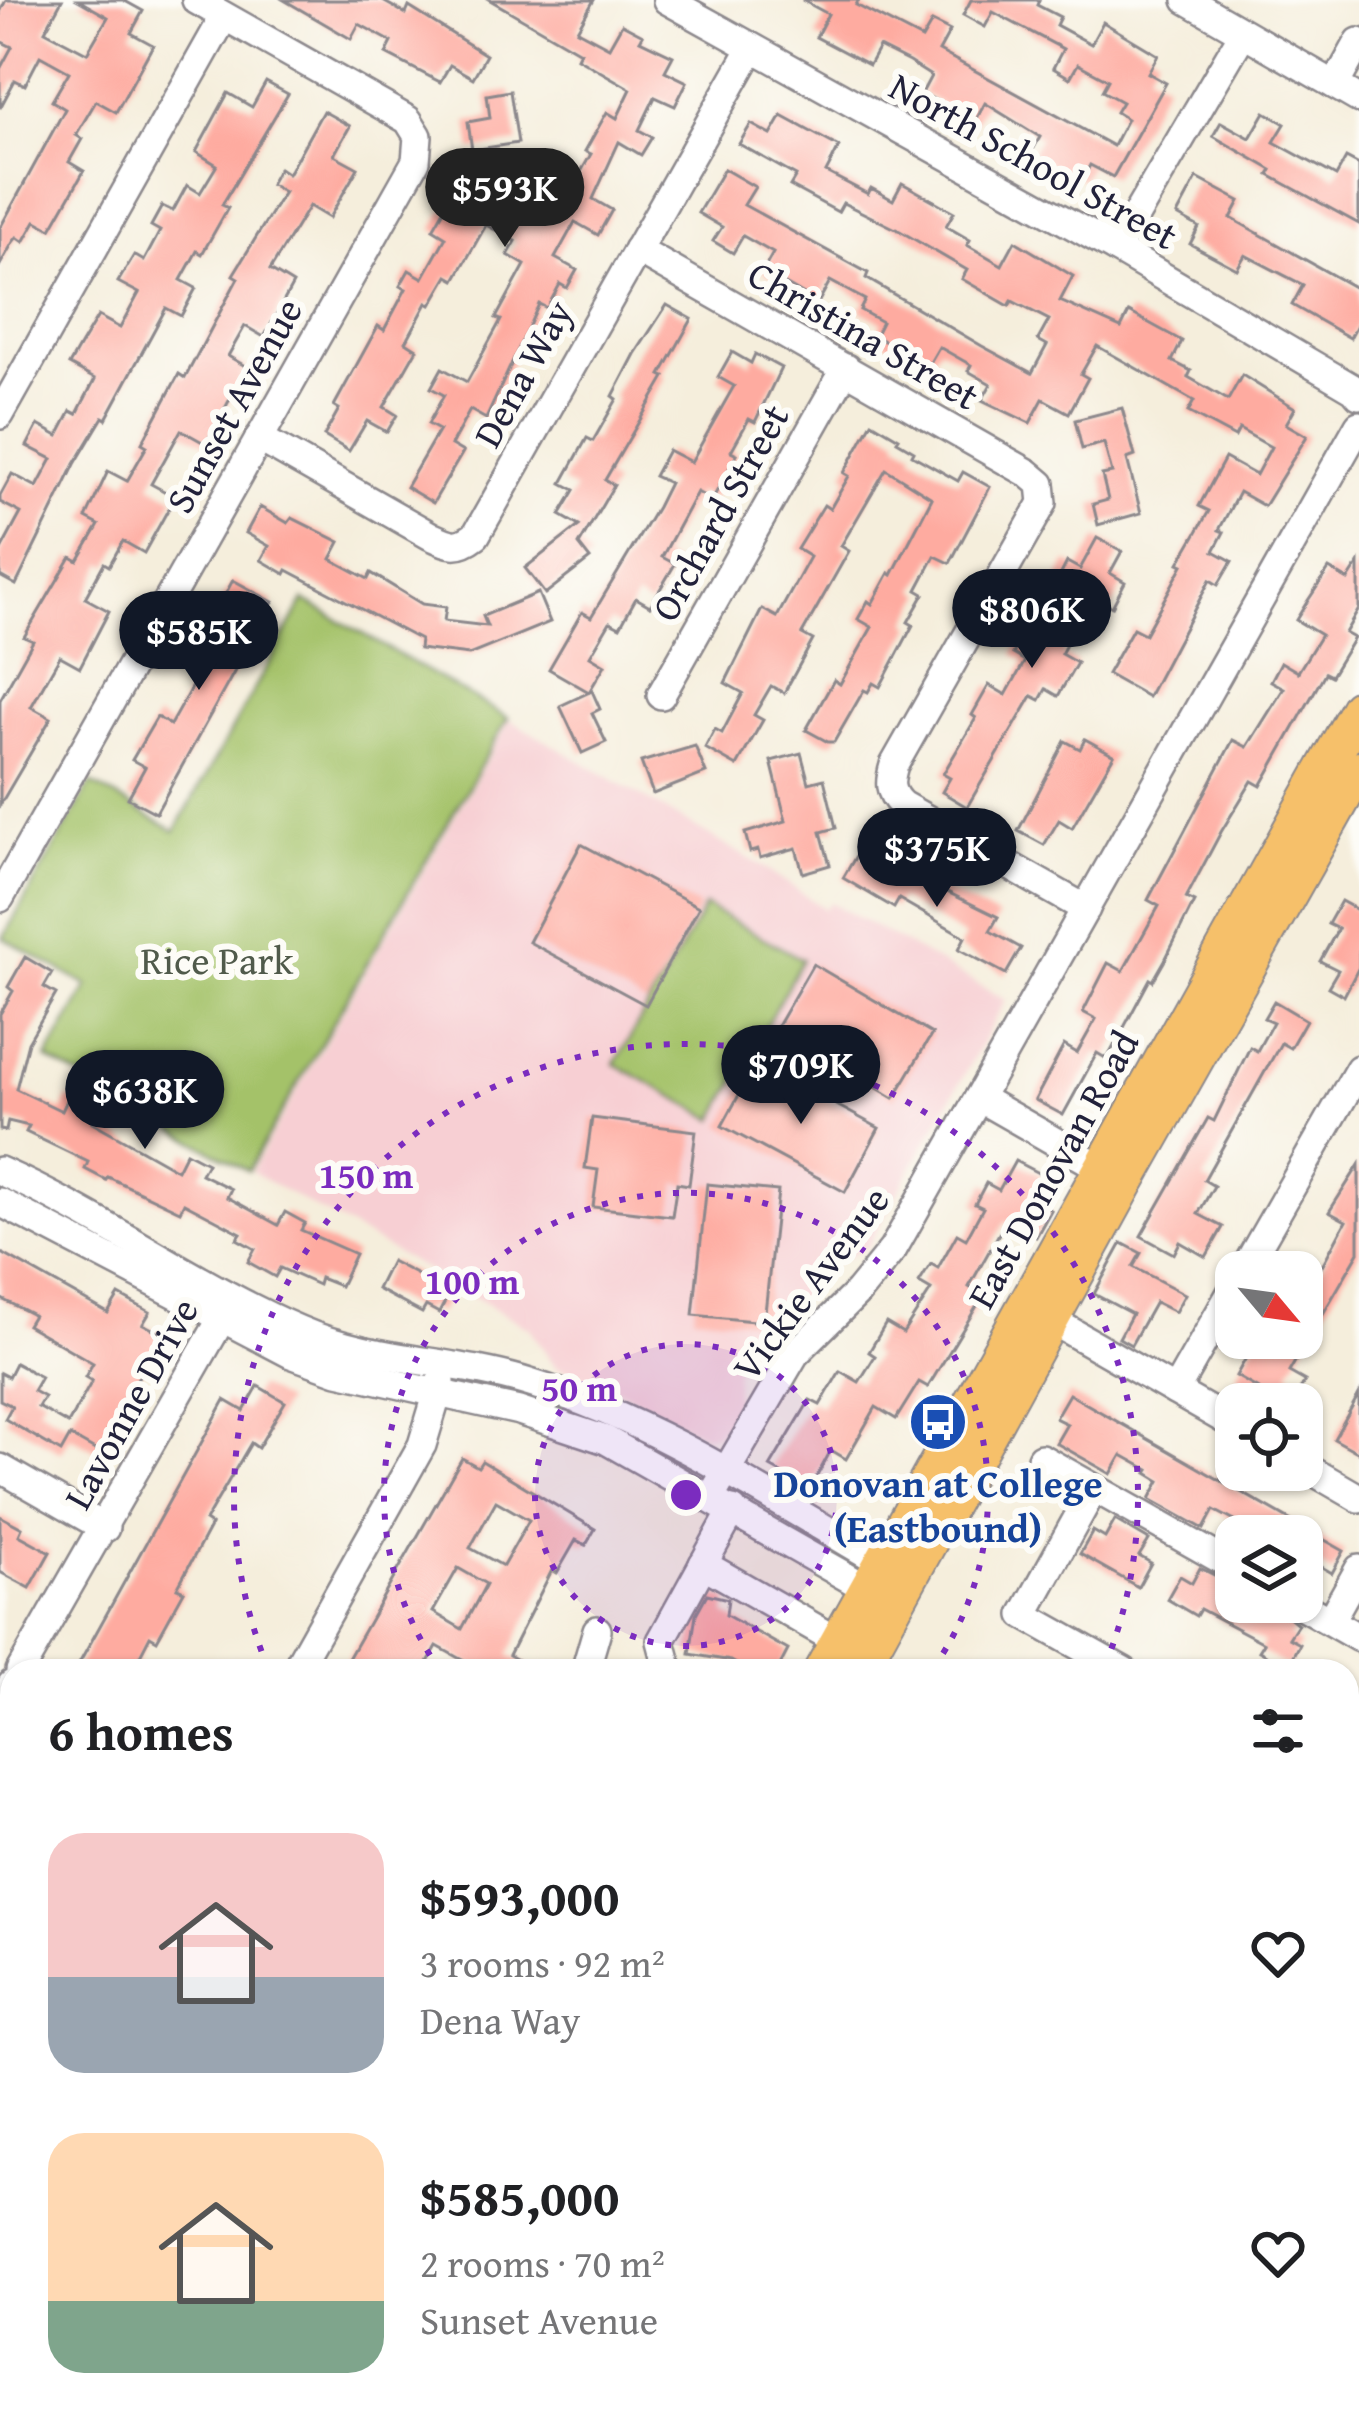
<!DOCTYPE html>
<html lang="en">
<head>
<meta charset="utf-8">
<style>
  body { margin:0; font-family:"Gentium Book Plus",serif; background:#f2f2f2; color:#202124; height:100vh; display:flex; flex-direction:column; font-size:45px; white-space:nowrap }
  * { box-sizing:border-box; margin:0 }
  p { font-size:39px; color:#757577 }
  .icon { flex:none; width:66px; height:66px; fill:none; stroke:currentColor; stroke-width:2; stroke-linecap:round; stroke-linejoin:round }
  .map { position:relative; flex:1; overflow:hidden }
  .sheet { position:absolute; left:0px; top:1659px; width:1359px; height:771px; display:flex; flex-direction:column; background:#fff; border-radius:36px 36px 0 0; box-shadow:0 3px 9px #0004 }
  .sheet>* { flex:none }
  .needle { width:78px; rotate:119deg }
  .buttons { position:absolute; left:1215px; top:1251px; display:grid; gap:24px }
  .buttons a { display:grid; place-items:center; width:108px; height:108px; border-radius:24px; background:#fff; box-shadow:0 3px 9px #0004; font-size:60px }
  .price { position:absolute; translate:-50% -102px; padding:0 27px; border-radius:42px; background:#111827; color:#fff; font-size:39px; line-height:78px; filter:drop-shadow(0 3px 6px #0008) }
  .price::after { content:''; position:absolute; left:50%; top:72px; width:36px; height:27px; margin-left:-18px; background:inherit; clip-path:polygon(0 0,100% 0,50% 100%) }
  .price.current { background:#222; color:#fff }
  ul { padding:0; list-style:none }
  li { display:flex; align-items:center; gap:36px; height:300px; padding:0 48px }
  li span { display:grid; place-items:center; flex:none; width:336px; height:240px; border-radius:36px; color:#555 }
  li>.icon { margin-inline-start:auto }
  span .icon { width:144px; height:144px; fill:#fffc; stroke-width:1 }
  li b { font-size:51px }
  h2 { display:flex; justify-content:space-between; align-items:center; height:144px; padding:0 48px; font-size:51px }
  .map>svg:first-child { display:block }
  .built { fill:#f7cfd3 }
  .industrial { fill:#d2bdc7 }
  .green { fill:#a4c269; stroke:#637252; stroke-width:3 }
  .building { fill:#feaba0; fill-rule:evenodd }
  .lines { fill:none; stroke-linecap:round; stroke-linejoin:round }
  .minor-casing { stroke:#8c888c; stroke-width:32 }
  .major-casing { stroke:#8c888c; stroke-width:40 }
  .highway-casing { stroke:#8c888c; stroke-width:46 }
  .minor { stroke:#fff; stroke-width:27 }
  .major { stroke:#f6c06b; stroke-width:36 }
  .highway { stroke:#f6c06b; stroke-width:42 }
  .ring { fill:none; stroke:#7b2cbf; stroke-width:6; stroke-dasharray:6 12 }
  .labels { text-anchor:middle; dominant-baseline:central; stroke-width:12; stroke-linejoin:round; paint-order:stroke }
  .street-label { font-size:39px; fill:#22223b; stroke:#fdfcf7 }
  .park-label { font-size:39px; fill:#505a4b; stroke:#fdfcf7 }
  .transit-label { font-size:39px; font-weight:bold; fill:#164399; stroke:#fdfcf7 }
  .centre { fill:#7b2cbf; stroke:#fdfcf7; stroke-width:6 }
  .ring-label { font-size:36px; text-anchor:middle; font-weight:bold; fill:#7b2cbf; stroke:#fdfcf7; stroke-width:12; stroke-linejoin:round; paint-order:stroke }
</style>
</head>
<body>
<div class="map">
<svg width="1359" height="2428" viewBox="0 0 1359 2428">
  <rect width="100%" height="100%" fill="#fdfcf7"/>
  <filter id="ink" filterUnits="userSpaceOnUse"><feTurbulence type="fractalNoise" baseFrequency=".00833" numOctaves="2"/><feDisplacementMap in="SourceGraphic" scale="24" xChannelSelector="R" yChannelSelector="G"/><feConvolveMatrix kernelMatrix="1 2 1 2 8 2 1 2 1" color-interpolation-filters="sRGB"/></filter>
  <filter id="wash" filterUnits="userSpaceOnUse"><feTurbulence type="fractalNoise" baseFrequency=".004" numOctaves="4" result="noise"/><feDisplacementMap in="SourceGraphic" scale="48" xChannelSelector="R" yChannelSelector="G"/><feGaussianBlur stdDeviation="2.7" result="paint"/><feColorMatrix in="noise" values="0 0 0 0 0 0 0 0 0 0 0 0 0 0 0 0 0 1.4 0 .05"/><feComposite in="paint" operator="in"/></filter>
  <g filter="url(#wash)">
    <rect width="100%" height="100%" fill="#f5eedc"/>
    <!-- built -->
    <path class="built" d="M510,720L767,869L825,909L830,902L1006,1000L868,1246L835,1263L760,1336L736,1370L735,1411L716,1434L705,1436L618,1390L555,1366L529,1328L251,1172Z"/>
    <!-- industrial -->
    <path class="industrial" d="M1347,2337H1359V2428H506L512,2418H1347Z"/>
    <!-- green -->
    <g class="green">
      <path d="M304,600L508,718L248,1171L47,1059L88,986L3,938L91,783L175,831Z"/>
      <path d="M705,906L802,959L715,1119L615,1064Z"/>
    </g>
    <g id="blocks">
      <!-- building -->
      <g class="building">
        <path d="M6,0H62L45,31L87,53L108,17L78,0H123L143,11L131,33L153,45L116,112L96,101L76,135L82,139L69,162L84,171L51,229L36,221L24,242L17,237L13,242L0,265V228L65,109L52,101L69,72L40,56L25,85L15,80L0,108V69L12,47L0,41V12Z"/>
        <path d="M284,0H381L406,14L409,7L486,55L473,78L450,65L440,82L386,54L392,42L359,24L351,39Z"/>
        <path d="M490,0H594L577,30L609,47L622,24L643,35L640,40L673,56L665,71L687,82L675,106L655,97L639,130L652,137L641,155L619,142L593,199L612,210L598,235L575,222L555,258L577,270L567,288L560,284L547,308L539,304L486,419L470,410L451,445L463,452L433,503L406,487L439,430L428,424L444,395L431,388L442,368L467,382L501,320L496,318L525,265L508,255L516,241L486,225L455,280L448,276L431,305L427,303L406,342L417,349L384,407L397,415L387,432L367,421L349,451L324,436L339,409L334,406L378,326L384,330L406,289L400,286L409,270L423,278L446,237L433,229L444,210L451,214L464,191L477,198L493,167L519,181L511,196L554,220L591,154L585,151L607,112L617,118L631,89L577,58L580,52Z"/>
        <path d="M802,0H859L856,5L922,39L932,22L950,31L939,51L1113,146L1127,119L1116,112L1122,102L1102,91L1108,80L1078,64L1070,78L1053,68L1063,49L993,12L985,27L963,15L971,0H1039L1037,5L1060,17L1056,25L1091,44L1103,22L1158,55L1148,73L1166,83L1113,177L1090,165L1082,180L1031,153L1040,137L985,103L975,122L922,93L931,76L909,62L879,47L869,65L816,37L828,14Z"/>
        <path d="M266,82L288,94L222,205L228,208L202,254L197,251L181,280L196,288L181,316L166,308L106,419L103,417L75,464L16,585L0,576V552L21,513L0,502V496L12,474L37,487L52,459L27,446L38,425L58,436L71,411L77,414L95,379L69,365L81,344L98,316L120,328L139,293L118,282L134,255L144,261L160,231L151,226L162,206L173,211L187,185L200,193L217,165L196,152L228,93L252,107Z"/>
        <path d="M510,91L518,143L472,150L468,122L490,118L487,95Z"/>
        <path d="M323,111L350,126L334,155L358,168L329,218L309,206L270,270L293,284L264,337L245,326L228,356L247,367L206,444L181,430L151,484L175,497L144,553L123,541L109,566L104,563L85,598L109,611L80,667L60,656L31,707L51,718L0,805V700L33,641L24,637L71,557L78,561L99,525L86,518L108,471L127,481L147,446L142,443L179,374L185,378L238,278L233,275L284,192L270,184L279,168L288,174Z"/>
        <path d="M1265,112L1285,124L1274,142L1336,176L1346,158L1359,165V224L1269,175L1272,170L1213,136L1221,122L1250,138Z"/>
        <path d="M782,116L839,147L826,172L868,194L871,188L893,200L902,183L954,212L946,226L970,240L967,245L1002,265L1015,241L1073,276L1060,301L1121,328L1129,312L1182,341L1172,361L1191,371L1188,377L1228,400L1242,375L1295,408L1286,424L1307,436L1264,506L1239,492L1219,530L1224,532L1214,551L1232,561L1218,585L1210,580L1148,697L1107,674L1133,628L1145,634L1183,565L1179,563L1209,511L1199,506L1225,458L1256,475L1271,447L1239,429L1235,437L1188,412L1194,401L1097,346L1081,374L1088,378L1069,413L1043,399L1030,423L982,400L991,384L968,371L971,365L939,347L928,366L875,336L882,322L860,310L865,300L830,281L818,303L763,271L773,253L743,236L733,253L713,241L722,227L698,213L724,169L755,187L744,205L868,273L866,278L982,346L1032,373L1047,345L1038,340L1049,320L1012,301L1009,306L962,279L967,270L900,231L843,203L838,212L790,186L796,176L739,144L751,124L771,135Z"/>
        <path d="M1197,178L1240,201L1231,218L1359,290V321L1350,338L1292,305L1303,285L1245,255L1237,269L1190,244L1199,227L1177,215Z"/>
        <path d="M667,305L692,319L661,375L665,377L605,480L614,485L579,545L590,559L545,594L525,568L579,526L560,515L575,490L562,483L587,438L593,441L617,399L613,396L635,354Z"/>
        <path d="M732,352L751,363L755,354L781,368L755,422L749,419L731,451L737,454L712,500L697,492L662,557L675,564L650,606L636,598L620,627L610,622L590,656L605,665L589,692L549,669L582,612L591,617L657,507L669,483L654,476L668,450L691,462L734,386L718,377Z"/>
        <path d="M1122,408L1135,456L1127,459L1141,513L1098,525L1093,504L1108,500L1102,475L1112,473L1104,443L1082,449L1075,420Z"/>
        <path d="M872,422L899,438L897,441L914,451L912,455L958,481L963,472L990,487L950,563L935,556L917,590L924,594L908,622L913,625L880,687L873,683L868,692L864,690L834,742H828L806,730L834,680L840,684L872,627L858,619L868,601L872,604L889,573L892,575L932,498L886,469L841,546L849,551L802,634L813,640L784,693L771,686L754,715L763,720L737,766L705,748L715,729L722,733L743,693L725,683L762,609L777,617L810,557L797,549L824,505L830,509L849,476L844,473Z"/>
        <path d="M260,507L288,523L292,518L340,542L331,559L368,579L371,573L422,604L446,607L444,621L487,626L483,616L538,593L550,622L469,655L419,649L420,640L287,570L285,574L261,560L269,546L246,533Z"/>
        <path d="M1097,538L1122,551L1110,573L1125,582L1112,607L1092,596L1061,654L1077,663L1058,696L1046,689L1040,700L1032,696L967,807L942,792L950,778L943,774L976,718L972,715L989,685L1006,695L1025,661L1013,654L1036,611L1051,619L1070,584L1059,578L1067,562L1080,569Z"/>
        <path d="M1359,563V609L1345,633L1354,638L1331,676L1325,673L1261,786L1252,781L1221,832L1186,898L1194,902L1165,960L1153,981L1150,979L1107,1059L1097,1053L1063,1115L1035,1100L1064,1045L1077,1053L1096,1019L1083,1012L1108,963L1123,971L1159,906L1148,900L1233,740L1247,747L1284,688L1271,681L1281,662L1298,672L1321,635L1296,620L1307,602L1329,569L1348,580Z"/>
        <path d="M233,580L273,602L156,813L128,798L145,767L132,760L157,717L170,725L205,663L192,655Z"/>
        <path d="M592,691L600,709L592,713L606,742L582,753L560,706Z"/>
        <path d="M1085,739L1114,755L1072,828L1059,820L1044,845L1018,831L1065,741L1080,749Z"/>
        <path d="M695,746L706,773L653,794L641,762Z"/>
        <path d="M801,753L809,783L824,779L836,828L821,832L830,865L803,873L796,848L760,858L758,850L750,852L745,833L786,821L771,761Z"/>
        <path d="M581,844L699,907L646,1005L529,942Z"/>
        <path d="M857,854L890,873L894,866L998,917L990,931L1021,948L1006,974L959,949L965,937L899,899L894,908L843,878Z"/>
        <path d="M1341,901L1359,911V967L1344,996L1328,987L1338,970L1320,961L1338,929L1328,924Z"/>
        <path d="M25,957L52,973L44,987L56,994L28,1042L16,1089L62,1111L68,1098L97,1112L92,1122L177,1170L186,1152L207,1163L201,1174L231,1189L227,1197L278,1225L285,1212L305,1223L301,1230L355,1254L340,1286L320,1278L318,1285L280,1268L275,1277L248,1262L255,1249L237,1239L241,1233L184,1203L180,1211L108,1177L106,1180L85,1169L88,1162L26,1132L29,1126L8,1121L6,1131L0,1130V1014L13,991L8,987Z"/>
        <path d="M813,964L932,1034L894,1098L776,1028Z"/>
        <path d="M1274,1001L1306,1020L1290,1048L1281,1043L1204,1180L1214,1186L1198,1214L1223,1227L1206,1257L1180,1242L1174,1254L1141,1236L1208,1118L1214,1121L1250,1047L1257,1051L1273,1022L1264,1018Z"/>
        <path d="M757,1062L879,1128L845,1192L722,1126Z"/>
        <path d="M592,1118L696,1131L689,1185L677,1183L672,1216L593,1207L598,1170L585,1168Z"/>
        <path d="M1015,1161L1042,1175L1029,1198L1051,1210L1036,1237L1006,1221L969,1287L983,1296L928,1387L919,1382L896,1419L876,1407L846,1459L831,1450L810,1489L770,1467L810,1400L820,1405L840,1371L859,1382L875,1356L869,1352L886,1323L903,1333L931,1290L919,1283L931,1264L938,1268L957,1234L966,1239L983,1208L975,1204L986,1183L999,1190Z"/>
        <path d="M1359,1165V1252L1289,1372L1305,1381L1292,1402L1276,1393L1274,1398L1236,1376L1257,1338H1302V1264L1318,1273L1346,1221L1329,1212Z"/>
        <path d="M707,1184L778,1191L764,1322L693,1315Z"/>
        <path d="M1122,1243L1141,1253L1133,1267L1185,1294L1175,1312L1155,1302L1131,1345L1119,1338L1132,1314L1094,1294Z"/>
        <path d="M0,1252L108,1313L119,1295L150,1312L143,1324L162,1334L119,1412L126,1416L104,1455L70,1436L61,1452L5,1419L12,1406L0,1400V1373L8,1377L15,1363L41,1377L33,1391L44,1397L38,1407L68,1424L92,1381L85,1377L93,1363L27,1325L33,1315L0,1298Z"/>
        <path d="M391,1261L450,1292L439,1313L426,1306L422,1313L377,1289Z"/>
        <path d="M258,1386L285,1402L258,1448L251,1443L205,1521L211,1525L177,1588L184,1591L157,1640L150,1636L132,1671H75L225,1400L244,1411Z"/>
        <path d="M1069,1394L1344,1551L1332,1573L1320,1566L1307,1588L1302,1585V1536H1263L1214,1510L1204,1529L1150,1499L1160,1481L1147,1473L1149,1470L1122,1455L1111,1474L1056,1443L1067,1424L1055,1418Z"/>
        <path d="M1359,1394V1453L1334,1439Z"/>
        <path d="M462,1458L478,1467L482,1461L595,1529L586,1545L576,1540L557,1573L552,1570L509,1655L537,1671H482L437,1646L423,1671H341ZM496,1501L529,1520L503,1566L470,1548ZM458,1568L486,1584L462,1629L433,1612Z"/>
        <path d="M0,1516L22,1528L19,1535L50,1552L30,1588L0,1572Z"/>
        <path d="M1115,1520L1149,1540L1139,1556L1151,1563L1138,1587L1080,1554L1093,1531L1105,1538Z"/>
        <path d="M1200,1568L1236,1586V1602H1271L1298,1624L1289,1638L1300,1644L1288,1667L1259,1651L1264,1643L1200,1609L1196,1616L1167,1599L1180,1576L1192,1583Z"/>
        <path d="M707,1594L728,1599L726,1615L788,1650L777,1671H749L731,1661L690,1654L696,1614Z"/>
      </g>
    </g>
  </g>
  <g filter="url(#ink)">
    <use href="#blocks" fill-opacity="0" stroke="#8c888c" stroke-width="3"/>
    <g class="lines">
      <!-- minor casing -->
      <g class="minor-casing">
        <g id="minor">
          <path d="M667,0L1116,249L1354,389L1359,395"/>
          <path d="M1187,0L1359,99"/>
          <path d="M1335,85L1359,42"/>
          <path d="M1116,249L1243,33"/>
          <path d="M637,250L1028,473L1041,484L1043,503L894,765C889,782 888,792 902,805L1086,909"/>
          <path d="M0,415L224,17"/>
          <path d="M259,438L431,536C451,545 458,549 476,535L752,48"/>
          <path d="M661,695L846,368"/>
          <path d="M0,898L416,161L418,136L408,120L196,0"/>
          <path d="M979,1098L1117,1177"/>
          <path d="M0,1171C103,1217 195,1285 299,1330C372,1362 454,1359 530,1383C661,1423 777,1502 895,1570"/>
          <path d="M0,1202L291,1354L338,1371L519,1411L606,1440L882,1597"/>
          <path d="M1243,1272L1359,1069"/>
          <path d="M1037,1312L1236,1426"/>
          <path d="M1175,1391L1236,1284"/>
          <path d="M1041,1458L1236,1568"/>
          <path d="M1302,1465L1359,1498"/>
          <path d="M0,1468L105,1528"/>
          <path d="M1094,1488L1024,1615L1124,1671"/>
          <path d="M711,1497L795,1354L858,1292L893,1249L1359,425"/>
          <path d="M703,1564L838,1641"/>
          <path d="M1296,1602L1359,1638"/>
          <path d="M1330,1621L1359,1569"/>
          <path d="M20,1671L229,1306"/>
          <path d="M295,1671L422,1445L441,1382"/>
          <path d="M585,1671L597,1630"/>
          <path d="M669,1671L661,1641L733,1510"/>
          <path d="M0,1700L12,1684"/>
          <path d="M1347,1817L1359,1796"/>
          <path d="M0,1894L12,1901"/>
          <path d="M0,2080L12,2076"/>
        </g>
      </g>
      <!-- major casing -->
      <g class="major-casing">
        <g id="major">
          <path d="M822,1671L1359,708"/>
          <path d="M858,1671L1126,1182L1359,769"/>
          <path d="M406,2428L412,2418"/>
          <path d="M436,2428L442,2418"/>
        </g>
      </g>
      <!-- highway casing -->
      <g class="highway-casing">
        <g id="highway">
          <path d="M1347,2138L1359,2141"/>
          <path d="M0,2148L12,2145"/>
          <path d="M0,2178H12"/>
          <path d="M1347,2226H1359"/>
          <path d="M0,2234L12,2235"/>
          <path d="M0,2267H12"/>
          <path d="M1347,2277H1359"/>
        </g>
      </g>
      <!-- minor -->
      <use href="#minor" class="minor"/>
      <!-- major -->
      <use href="#major" class="major"/>
      <!-- highway -->
      <use href="#highway" class="highway"/>
    </g>
  </g>
  <!-- distance rings -->
  <circle cx="686" cy="1495" r="151" fill="#7b2cbf" fill-opacity=".12"/>
  <g class="ring">
    <circle cx="686" cy="1495" r="151"/>
    <path d="M440 1670A302 302 0 1 1 932 1670"/>
    <path d="M268 1668A452 452 0 1 1 1104 1668"/>
  </g>
  <!-- icons -->
  <defs>
    <g id="bus-disc" transform="scale(3)"><circle r="9.5" fill="#1a4fb4" stroke="#fdfcf7"/><path d="M-5-6H5V4H4V6H2V4H-2V6H-4V4H-5ZM-3.5-4V0h7V-4ZM-3.5 1.2v1.5H-2V1.2ZM2 1.2v1.5H3.5V1.2Z" fill="#fff"/></g>
  </defs>
  <g fill-rule="evenodd">
    <use href="#bus-disc" x="938" y="1422"/>
  </g>
  <g class="labels">
    <!-- street labels -->
    <g class="street-label">
      <text transform="translate(1034 160) rotate(29)">North School Street</text>
      <text transform="translate(864 334) rotate(30)">Christina Street</text>
      <text transform="translate(522 373) rotate(-61)">Dena Way</text>
      <text transform="translate(233 405) rotate(-61)">Sunset Avenue</text>
      <text transform="translate(719 512) rotate(-61)">Orchard Street</text>
      <text transform="translate(1052 1169) rotate(-61)">East Donovan Road</text>
      <text transform="translate(810 1283) rotate(-53)">Vickie Avenue</text>
      <text transform="translate(130 1403) rotate(-61)">Lavonne Drive</text>
    </g>
    <!-- park labels -->
    <g class="park-label">
      <text x="217" y="959">Rice Park</text>
    </g>
    <!-- transit labels -->
    <g class="transit-label">
      <text x="938" y="1482">Donovan at College<tspan x="938" dy="45">(Eastbound)</tspan></text>
    </g>
  </g>
  <circle cx="686" cy="1495" r="18" class="centre"/>
  <g class="ring-label">
    <text x="366" y="1188">150 m</text>
    <text x="472" y="1294">100 m</text>
    <text x="579" y="1401">50 m</text>
  </g>
</svg>
<div class="buttons">
<a><svg class="needle" viewBox="-14 -14 28 28"><path d="M0-13l5 13h-10z" fill="#e53935"/><path d="M0 13l5-13h-10z" fill="#757577"/></svg></a>
<a><svg class="icon" aria-label="locate" viewBox="0 0 24 24"><circle cx="12" cy="12" r="6"/><path d="M12 2v4M12 18v4M2 12h4M18 12h4"/></svg></a>
<a><svg class="icon" aria-label="layers" viewBox="0 0 24 24"><path d="M12 4l9 5-9 5-9-5zM3 14l9 5 9-5"/></svg></a>
</div>
<b class="price current" style="left:505px;top:250px">$593K</b>
<b class="price" style="left:1032px;top:671px">$806K</b>
<b class="price" style="left:199px;top:693px">$585K</b>
<b class="price" style="left:937px;top:910px">$375K</b>
<b class="price" style="left:801px;top:1127px">$709K</b>
<b class="price" style="left:145px;top:1152px">$638K</b>
<section class="sheet">
<h2>6 homes<svg class="icon" aria-label="filters" viewBox="0 0 24 24"><path d="M4 7h16M4 17h16"/><circle cx="9" cy="7" r="2"/><circle cx="15" cy="17" r="2"/></svg></h2>
<ul>
<li><span style="background:linear-gradient(#f6c9c9 60%,#9aa5b1 0)"><svg class="icon" aria-label="home" viewBox="0 0 24 24"><path d="M3 11l9-7 9 7M6 9v11h12V9"/></svg></span><div><b>$593,000</b><p>3 rooms · 92 m²</p><p>Dena Way</p></div><svg class="icon" aria-label="heart" viewBox="0 0 24 24"><path d="M12 20l-8-8c-3-5 5-10 8-4 3-6 11-1 8 4z"/></svg></li>
<li><span style="background:linear-gradient(#ffd9b3 70%,#7fa58c 0)"><svg class="icon" aria-label="home" viewBox="0 0 24 24"><path d="M3 11l9-7 9 7M6 9v11h12V9"/></svg></span><div><b>$585,000</b><p>2 rooms · 70 m²</p><p>Sunset Avenue</p></div><svg class="icon" aria-label="heart" viewBox="0 0 24 24"><path d="M12 20l-8-8c-3-5 5-10 8-4 3-6 11-1 8 4z"/></svg></li>
</ul>
</section>
</div>
</body>
</html>
